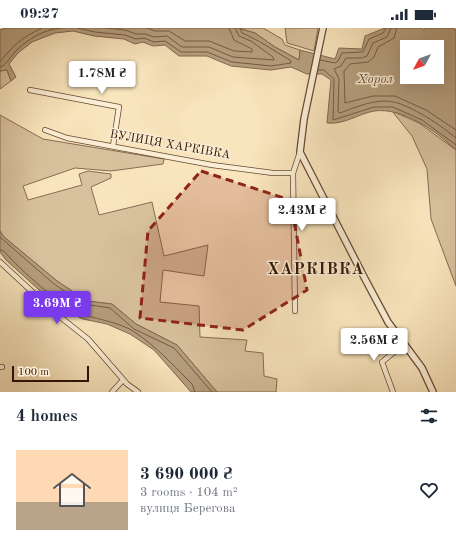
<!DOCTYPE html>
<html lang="en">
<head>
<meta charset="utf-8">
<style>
  body { margin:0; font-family:"Old Standard TT",serif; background:#f6f6f7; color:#1f2937; height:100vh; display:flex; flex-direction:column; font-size:15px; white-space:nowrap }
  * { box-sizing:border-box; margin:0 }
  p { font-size:13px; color:#747a83 }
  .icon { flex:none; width:22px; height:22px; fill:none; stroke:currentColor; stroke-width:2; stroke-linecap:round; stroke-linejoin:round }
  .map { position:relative; height:364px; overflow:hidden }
  .details { display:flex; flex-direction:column; background:#fff; flex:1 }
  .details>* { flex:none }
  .needle { width:26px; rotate:229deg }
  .tools { position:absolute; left:400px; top:12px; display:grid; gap:8px }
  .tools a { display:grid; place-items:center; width:44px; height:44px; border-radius:0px; background:#fff; box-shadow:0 4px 16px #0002; font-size:20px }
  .scale { position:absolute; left:12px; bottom:10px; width:77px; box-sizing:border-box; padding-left:4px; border:2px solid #341607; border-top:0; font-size:11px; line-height:14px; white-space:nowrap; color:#341607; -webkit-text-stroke:3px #fbeed4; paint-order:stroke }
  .price { position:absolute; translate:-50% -34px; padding:0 9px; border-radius:4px; background:#fff; color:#222; font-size:13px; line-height:26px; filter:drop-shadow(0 1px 2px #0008) }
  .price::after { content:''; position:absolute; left:50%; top:24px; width:12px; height:9px; margin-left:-6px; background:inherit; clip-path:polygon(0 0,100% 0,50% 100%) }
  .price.on { background:#7c3aed; color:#fff }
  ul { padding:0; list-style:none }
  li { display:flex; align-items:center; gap:12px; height:100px; padding:0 16px }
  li+li { border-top:1px solid #e0e1e3 }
  li span { display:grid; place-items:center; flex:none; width:112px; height:80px; border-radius:0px; color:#555 }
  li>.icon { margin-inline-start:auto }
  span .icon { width:48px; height:48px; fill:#fffc; stroke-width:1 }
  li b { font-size:17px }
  h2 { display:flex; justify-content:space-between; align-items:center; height:48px; padding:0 16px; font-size:17px }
  .status { display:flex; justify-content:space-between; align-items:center; height:28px; padding:0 20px; background:#fff; direction:ltr }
  .status svg { height:11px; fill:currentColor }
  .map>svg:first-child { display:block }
  .green { fill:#d8c29e; stroke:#866c52 }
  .water { fill:#b69f7f; stroke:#82684f; fill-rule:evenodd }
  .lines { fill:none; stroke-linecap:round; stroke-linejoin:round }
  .shore { stroke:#755a43; stroke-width:1 }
  .minor-casing { stroke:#654a34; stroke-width:6 }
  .tertiary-casing { stroke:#654a34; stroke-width:8 }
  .minor { stroke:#fbeed4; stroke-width:4.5 }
  .tertiary { stroke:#fbeed4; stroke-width:5.5 }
  .marked { fill:#8f2418; fill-opacity:0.2; stroke:#8f2418; stroke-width:3; stroke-dasharray:8 5; stroke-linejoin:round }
  .labels { text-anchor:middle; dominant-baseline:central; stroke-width:3; stroke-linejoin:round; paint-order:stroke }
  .street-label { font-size:12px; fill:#341607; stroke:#fbeed4 }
  .water-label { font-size:13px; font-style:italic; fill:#684d37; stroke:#fbeed4 }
  .district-label { font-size:16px; font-weight:bold; letter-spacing:1px; fill:#341607; stroke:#fbeed4 }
</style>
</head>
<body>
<div class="status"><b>09:27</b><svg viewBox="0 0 49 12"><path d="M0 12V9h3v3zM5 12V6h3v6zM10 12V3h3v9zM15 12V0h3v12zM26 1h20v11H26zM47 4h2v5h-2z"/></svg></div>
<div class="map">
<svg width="456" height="364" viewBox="0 0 456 364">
  <rect width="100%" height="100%" fill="#f9e5bd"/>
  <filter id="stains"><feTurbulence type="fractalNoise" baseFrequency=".005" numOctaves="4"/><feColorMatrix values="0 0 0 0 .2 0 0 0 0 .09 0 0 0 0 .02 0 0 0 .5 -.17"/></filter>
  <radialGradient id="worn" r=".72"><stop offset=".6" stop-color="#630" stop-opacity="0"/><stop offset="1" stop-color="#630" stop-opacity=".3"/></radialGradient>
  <!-- green -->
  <g class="green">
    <path d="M238,0H263L282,11L285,17L300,22L299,32L275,19L255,5Z"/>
    <path d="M285,0H318L314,23L287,15Z"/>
    <path d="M7,42L11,53L0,61V43Z"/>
    <path d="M392,83L419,95L456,122V258L431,191L427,141L412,108Z"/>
    <path d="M0,87L43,111L164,131L163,136L111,143L75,140L23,158L28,172L82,157L79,146L88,143L111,146V150L91,159L99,187L152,174L164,228L208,217L204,248L163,242L160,274L199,278L200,309L247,312L245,323L263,325L264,348L277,351L276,364H217L177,317L136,296L112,276L87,273L57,253L4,209L0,203Z"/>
  </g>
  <!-- water -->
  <g class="water">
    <path d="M6,0H238L255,5L275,19L299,32L300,22L335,31L339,20L362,21L365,8L385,0H422L424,2L425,0H452L456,2V122C436,103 403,79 374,83C358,86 344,97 327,95L331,52L322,46H307L291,39L271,42L231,38L207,28H179L165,17L153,18L143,14L135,16L124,11L94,8L73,3L55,5L32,14L18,25L9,36L16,49L11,53L7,42L0,43V2ZM407,19H437V49H407Z"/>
    <path d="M0,203L4,209L57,253L87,273L112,276L136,296L177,317L217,364H191L154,322L130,306L107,296L83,291L59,280L6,232L0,224Z"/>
  </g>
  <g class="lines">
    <!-- shore -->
    <g class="shore">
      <path d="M77,0L95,4L125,7L136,11L144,10L154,14L165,13L181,24H207L232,34L271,38L291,35L290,32C274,23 259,12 242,5L240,0"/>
      <path d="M106,0L125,2L136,6H145L154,9L167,8L182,19H209L233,29L274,32L273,29L251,13L239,8L235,0"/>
      <path d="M147,0L155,3H169L185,13H209L234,23L252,24V21L234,12L229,0"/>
      <path d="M391,0L387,9L373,15L367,28L362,30H346L341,38L334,41L339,51L338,84L340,85C356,79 377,70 394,74C412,78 442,98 456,110"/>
      <path d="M397,0L394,10L378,19L374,29L368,34L350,36L344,43L345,75L373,68H395L426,82L456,102"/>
      <path d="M320,32L335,35L338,33L342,25L363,24L369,11L383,5L386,0"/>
      <path d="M0,34C12,18 24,8 42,0"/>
      <path d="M0,39C7,37 11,27 17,22C28,11 45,1 61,0"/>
      <path d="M318,42H324L334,51L333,92L374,79H393L422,92L456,117"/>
      <path d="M0,209L54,256L84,276L110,280L134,301L174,320L212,364"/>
      <path d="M0,222L4,223C20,242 62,280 85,287C101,292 120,295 133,303C156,318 173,337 192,356L195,364"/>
    </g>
    <!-- minor casing -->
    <g class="minor-casing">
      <g id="minor">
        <path d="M30,62L119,79L113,118"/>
        <path d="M45,102L67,110L212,137L273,145H293"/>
        <path d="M0,234L54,284L88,311L127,356L138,364"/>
        <path d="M295,283L293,145L300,124"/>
        <path d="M0,339H2"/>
        <path d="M112,364L123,352"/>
        <path d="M393,364L382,334L404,316"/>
      </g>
    </g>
    <!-- tertiary casing -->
    <g class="tertiary-casing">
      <path id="tertiary" d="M323,0L304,91L300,124L364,249L388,294L422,340L433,364"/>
    </g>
    <!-- minor -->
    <use href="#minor" class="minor"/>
    <!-- tertiary -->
    <use href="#tertiary" class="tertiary"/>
  </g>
  <!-- marked area -->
  <path class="marked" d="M201,143L290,172L307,262L243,302L140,290L148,203Z"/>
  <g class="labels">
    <!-- street labels -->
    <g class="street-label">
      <text transform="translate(170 117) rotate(10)">ВУЛИЦЯ ХАРКІВКА</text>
    </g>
    <!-- water labels -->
    <g class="water-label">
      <text x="375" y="51">Хорол</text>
    </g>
    <!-- district labels -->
    <g class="district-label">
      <text x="316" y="242">ХАРКІВКА</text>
    </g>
  </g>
  <rect width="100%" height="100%" filter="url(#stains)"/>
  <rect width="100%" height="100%" fill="url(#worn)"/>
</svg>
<div class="tools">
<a><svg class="needle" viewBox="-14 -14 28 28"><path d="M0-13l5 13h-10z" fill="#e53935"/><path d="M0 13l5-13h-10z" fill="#747a83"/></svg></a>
</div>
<div class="scale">100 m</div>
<b class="price" style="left:102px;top:67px">1.78M ₴</b>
<b class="price" style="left:302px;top:204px">2.43M ₴</b>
<b class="price on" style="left:57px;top:297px">3.69M ₴</b>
<b class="price" style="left:374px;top:334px">2.56M ₴</b>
</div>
<section class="details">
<h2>4 homes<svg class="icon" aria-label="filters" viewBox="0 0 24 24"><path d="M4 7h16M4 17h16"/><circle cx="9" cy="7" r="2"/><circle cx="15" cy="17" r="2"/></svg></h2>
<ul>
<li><span style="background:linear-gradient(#ffd9b3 65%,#b9a48a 0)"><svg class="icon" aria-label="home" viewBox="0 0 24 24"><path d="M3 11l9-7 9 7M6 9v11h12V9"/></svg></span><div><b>3 690 000 ₴</b><p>3 rooms · 104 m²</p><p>вулиця Берегова</p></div><svg class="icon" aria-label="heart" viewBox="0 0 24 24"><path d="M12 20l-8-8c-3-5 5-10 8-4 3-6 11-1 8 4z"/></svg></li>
</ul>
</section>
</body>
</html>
